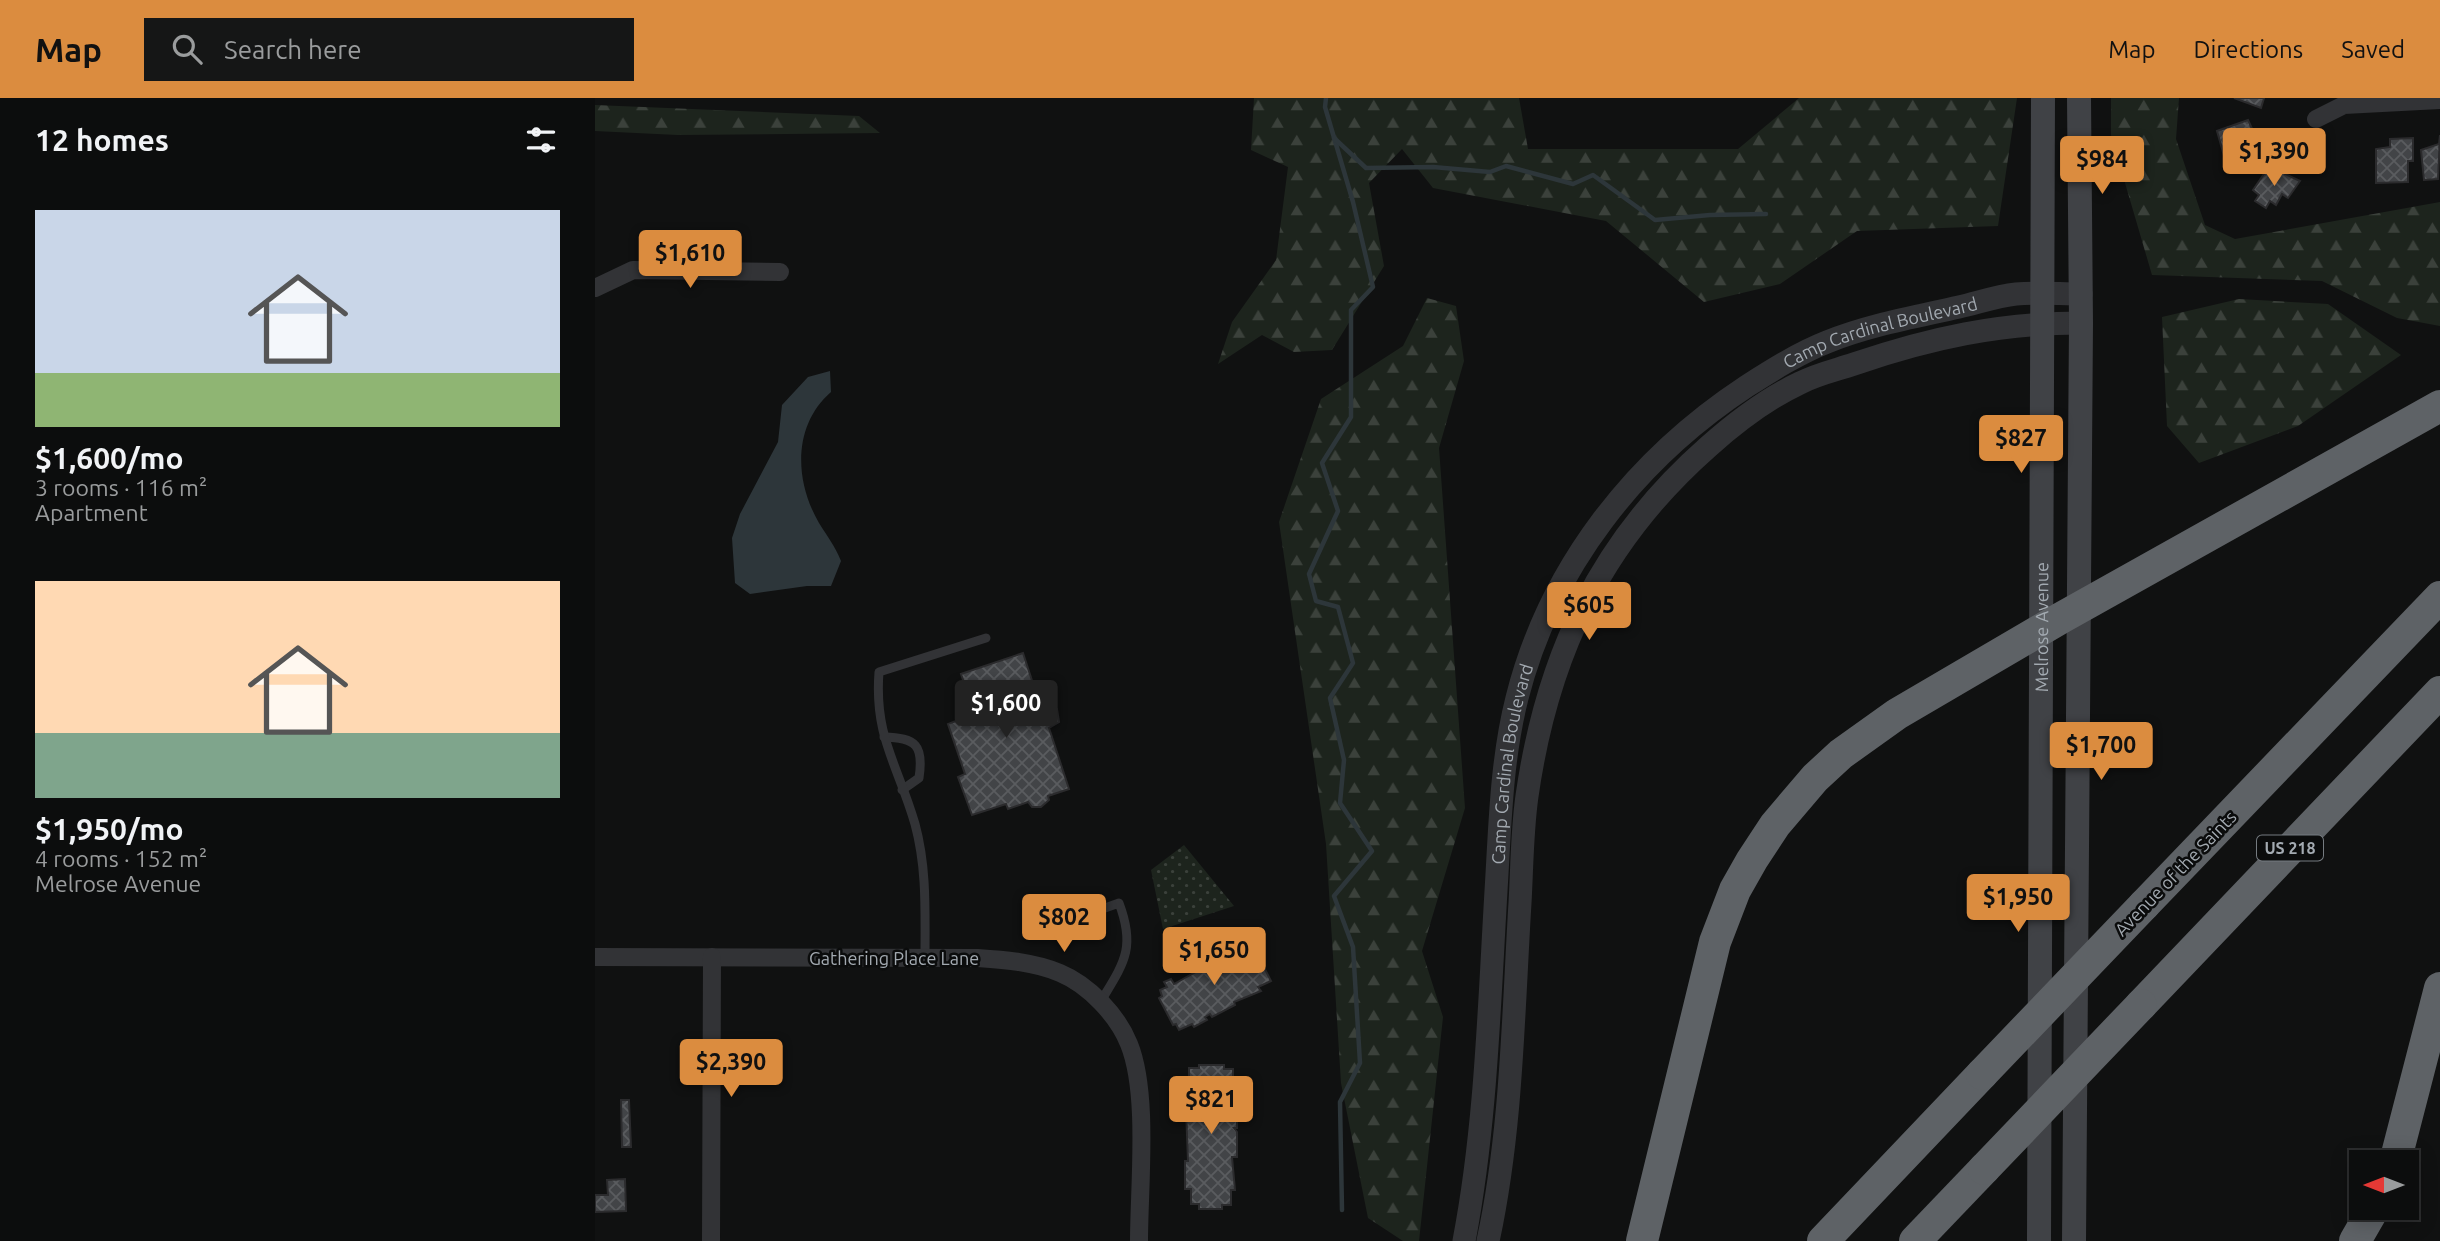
<!DOCTYPE html>
<html lang="en">
<head>
<meta charset="utf-8">
<style>
  body { margin:0; font-family:Ubuntu,sans-serif; background:#151616; color:#f1f3f6; height:100vh; display:flex; flex-direction:column; font-size:26px; white-space:nowrap }
  * { box-sizing:border-box; margin:0 }
  p { font-size:23px; color:#9a9c9d }
  .icon { flex:none; width:38px; height:38px; fill:none; stroke:currentColor; stroke-width:2; stroke-linecap:round; stroke-linejoin:round }
  .map { position:relative; flex:1; overflow:hidden }
  .side { display:flex; flex-direction:column; background:#0c0d0d; width:595px }
  .side>* { flex:none }
  .needle { width:46px; rotate:270deg }
  .controls { position:absolute; left:1754px; top:1052px; display:grid; gap:14px }
  .controls a { display:grid; place-items:center; width:70px; height:70px; border-radius:0px; background:#0c0d0d; box-shadow:0 4px 18px #0003,0 0 0 2px #2c2d2e; font-size:35px }
  .price { position:absolute; translate:-50% -60px; padding:0 16px; border-radius:7px; background:#db8c3f; color:#111; font-size:23px; line-height:46px; filter:drop-shadow(0 2px 4px #0008) }
  .price::after { content:''; position:absolute; left:50%; top:42px; width:21px; height:16px; margin-left:-10px; background:inherit; clip-path:polygon(0 0,100% 0,50% 100%) }
  .price.on { background:#222; color:#fff }
  ul { padding:0; list-style:none }
  li { display:grid; align-content:center; gap:14px; height:371px; padding:0 35px }
  li span { display:grid; place-items:center; height:217px; border-radius:0px; color:#555 }
  li>.icon { margin-inline-start:auto }
  span .icon { width:126px; height:126px; fill:#fffc; stroke-width:1 }
  li b { font-size:30px }
  h2 { display:flex; justify-content:space-between; align-items:center; height:84px; padding:0 35px; font-size:30px }
  header { display:flex; align-items:center; gap:42px; box-sizing:border-box; height:98px; padding:0 35px; background:#db8c3f; color:#111 }
  header strong { font-size:33px }
  nav { display:flex; gap:38px; margin-inline-start:auto; font-size:24px }
  .search { width:490px; height:63px; background:#151616; display:flex; align-items:center; gap:18px; box-sizing:border-box; padding:0 24px; border-radius:0px; color:#9a9c9d; font-size:26px }
  main { display:flex; flex:1; min-height:0 }
  .map>svg:first-child { display:block }
  .forest { fill:url(#forest-firs) }
  .garden { fill:url(#garden-dots) }
  .water { fill:#2d363a }
  .lines { fill:none; stroke-linecap:round; stroke-linejoin:round }
  .stream { stroke:#2d363a; stroke-width:4.5 }
  .building { fill:url(#building-cross-hatch); stroke:#2b2b2d; stroke-width:2 }
  .service { stroke:#323336; stroke-width:9 }
  .minor { stroke:#323336; stroke-width:18 }
  .tertiary { stroke:#323336; stroke-width:23 }
  .secondary { stroke:#404246; stroke-width:24 }
  .motorway { stroke:#5e6266; stroke-width:32 }
  .motorway-bridge { stroke:#5e6266; stroke-width:32 }
  .labels { text-anchor:middle; dominant-baseline:central; stroke-width:5; stroke-linejoin:round; paint-order:stroke }
  .shield { fill:#0b0c0c; stroke:#757b80; stroke-width:2 }
  .shield-label { font-size:16px; font-weight:bold; fill:#a3aab1 }
  .street-label { font-size:18px; fill:#a3aab1; stroke:#0b0c0c }
</style>
</head>
<body>
<header>
<strong>Map</strong>
<div class="search"><svg class="icon" aria-label="search" viewBox="0 0 24 24"><circle cx="10" cy="10" r="6"/><path d="M15 15l6 6"/></svg>Search here</div>
<nav><a>Map</a><a>Directions</a><a>Saved</a></nav>
</header>
<main>
<section class="side">
<h2>12 homes<svg class="icon" aria-label="filters" viewBox="0 0 24 24"><path d="M4 7h16M4 17h16"/><circle cx="9" cy="7" r="2"/><circle cx="15" cy="17" r="2"/></svg></h2>
<ul>
<li><span style="background:linear-gradient(#c9d6e8 75%,#8fb573 0)"><svg class="icon" aria-label="home" viewBox="0 0 24 24"><path d="M3 11l9-7 9 7M6 9v11h12V9"/></svg></span><div><b>$1,600/mo</b><p>3 rooms · 116 m²</p><p>Apartment</p></div></li>
<li><span style="background:linear-gradient(#ffd9b3 70%,#7fa58c 0)"><svg class="icon" aria-label="home" viewBox="0 0 24 24"><path d="M3 11l9-7 9 7M6 9v11h12V9"/></svg></span><div><b>$1,950/mo</b><p>4 rooms · 152 m²</p><p>Melrose Avenue</p></div></li>
</ul>
</section>
<div class="map">
<svg width="1845" height="1143" viewBox="0 0 1845 1143">
  <defs>
    <pattern id="forest-firs" width="22" height="20" patternUnits="userSpaceOnUse" patternTransform="scale(1.75)"><rect width="22" height="20" fill="#1d241d"/><path d="M5 1l3.5 6h-7zM16 11l3.5 6h-7z" fill="#3b413b"/></pattern>
    <pattern id="garden-dots" width="8" height="8" patternUnits="userSpaceOnUse" patternTransform="scale(1.75)"><rect width="8" height="8" fill="#1d241d"/><path d="M2 2h.1M6 6h.1" fill="none" stroke="#3b413b" stroke-width="1.8" stroke-linecap="round"/></pattern>
    <pattern id="building-cross-hatch" width="8" height="8" patternUnits="userSpaceOnUse" patternTransform="scale(1.75)"><rect width="8" height="8" fill="#424447"/><path d="M0 0l8 8M0 8l8-8" fill="none" stroke="#5a5c5f"/></pattern>
  </defs>
  <rect width="100%" height="100%" fill="#101111"/>
  <!-- forest -->
  <g class="forest">
    <path d="M659,0H924L933,51H1143L1204,0H1422L1403,128L1262,133L1185,186L1109,204L1011,123L838,90L807,51L774,85L789,168L737,252L699,254L667,237L623,266L637,224L681,162L693,69L656,52Z"/>
    <path d="M1516,0H1584L1581,41L1610,127L1640,141L1845,104V228L1802,220L1727,183L1557,177L1516,37Z"/>
    <path d="M0,7L264,18L285,35L83,37L0,33Z"/>
    <path d="M832,200L861,208L869,263L844,350L870,710L827,853L848,919L824,1143H808L773,1120L746,985L731,746L684,424L726,301L808,248Z"/>
    <path d="M1644,201L1733,206L1806,257L1703,328L1604,365L1572,328L1567,219Z"/>
  </g>
  <!-- garden -->
  <path class="garden" d="M589,747L639,808L568,831L556,772Z"/>
  <!-- water -->
  <path class="water" d="M235,273L236,294C198,327 199,382 224,425C232,438 240,448 246,463L236,488H212L155,496L140,485L137,440L145,416L183,344L187,307L213,279Z"/>
  <g class="lines">
    <!-- stream -->
    <g class="stream">
      <path d="M731,0L730,9L758,104L778,189L756,212V319L727,365L743,413L714,476L721,503L743,509L758,565L735,600L749,662L745,705L777,753L739,798L758,849L765,965L745,1004L747,1112"/>
      <path d="M739,40L771,70L838,69L895,74L911,68L978,86L998,77L1060,122L1115,117L1171,116"/>
    </g>
  </g>
  <!-- building -->
  <g class="building">
    <path d="M1639,0H1669L1666,10Z"/>
    <path d="M1653,22L1660,37L1665,35L1672,63L1651,69L1648,60L1631,65L1622,33Z"/>
    <path d="M1845,37L1843,81L1829,82L1826,52L1844,46Z"/>
    <path d="M1818,40V63H1813V84L1781,85V51L1795,49V41Z"/>
    <path d="M1682,72L1705,83L1693,100L1687,96L1681,107L1675,103L1671,110L1660,103L1664,97L1658,92L1671,73L1677,77Z"/>
    <path d="M428,555L446,610L454,607L462,611L464,624L454,630L474,691L453,698L454,702L446,709H437L433,704L413,711L411,706L377,717L363,679L370,676L353,626L366,621L363,614L377,609L366,576Z"/>
    <path d="M648,844L650,849L657,846L676,883L663,889L666,893L639,904L640,907L617,919L615,916L610,919L612,922L599,929L597,926L584,932L581,926L578,927L564,900L567,898L565,892L572,889L569,884L576,881L579,886L604,872L602,868L615,867L612,861L619,858L622,862L643,851L642,848Z"/>
    <path d="M604,967H629V971H638V986H643V1001H639L642,1005V1030H639L642,1034V1059H637L640,1092H636V1107H627V1111H604V1106H596V1091H590V1063H593L590,985H594V970H604Z"/>
    <path d="M26,1002H34L36,1049H27Z"/>
    <path d="M30,1081L31,1113L0,1114V1097H13L12,1082Z"/>
  </g>
  <g class="lines">
    <!-- service -->
    <g class="service">
      <path d="M289,639C321,640 329,647 324,680L307,692"/>
      <path d="M482,820L524,805C541,850 529,865 506,903"/>
      <path d="M330,860C330,814 332,770 320,726C303,667 279,639 284,574L391,540"/>
    </g>
    <!-- minor -->
    <g class="minor">
      <path d="M1721,21L1749,7L1845,2"/>
      <path d="M0,190L38,172L185,174"/>
      <path d="M0,859L382,860C410,862 439,864 465,875C494,887 523,918 534,946C554,995 544,1089 544,1143"/>
      <path d="M116,1143L117,859"/>
    </g>
    <!-- tertiary -->
    <g class="tertiary">
      <path id="s1" d="M869,1143C891,1028 894,910 901,793C905,729 906,663 922,600C955,469 1041,361 1152,288C1177,272 1204,255 1232,244C1274,227 1320,219 1364,209C1382,205 1402,198 1421,196C1442,194 1465,196 1486,196"/>
      <path d="M893,1143C917,1032 918,918 925,805C927,770 927,733 932,698C952,558 1005,444 1113,349C1141,324 1171,301 1205,285C1222,276 1241,272 1259,266C1335,240 1405,225 1486,225"/>
    </g>
    <!-- secondary -->
    <g class="secondary">
      <path id="s2" d="M1444,1143L1448,0"/>
      <path d="M1479,1143L1486,225L1484,0"/>
    </g>
    <!-- motorway -->
    <g class="motorway">
      <path d="M1549,807L1845,499"/>
      <path d="M1546,907L1845,594"/>
      <path d="M1800,1064L1845,890"/>
      <path d="M1047,1143L1120,844L1140,792L1157,762L1180,727L1220,680L1246,656L1302,616L1466,520L1845,308"/>
      <path d="M1228,1143L1387,976"/>
      <path d="M1320,1143L1389,1071"/>
      <path d="M1760,1143L1779,1110"/>
    </g>
    <!-- motorway-bridge -->
    <g class="motorway-bridge">
      <path d="M1387,976L1549,807"/>
      <path d="M1389,1071L1546,907"/>
    </g>
  </g>
  <g class="labels">
    <!-- shield labels -->
    <rect class="shield" x="1662" y="737.5" width="66" height="25" rx="5"/>
    <g class="shield-label">
      <text x="1695" y="750">US 218</text>
    </g>
    <!-- street labels -->
    <g class="street-label">
      <text stroke="none"><textPath href="#s1" startOffset="1088">Camp Cardinal Boulevard</textPath></text>
      <text stroke="none"><textPath href="#s2" startOffset="614">Melrose Avenue</textPath></text>
      <text stroke="none"><textPath href="#s1" startOffset="480">Camp Cardinal Boulevard</textPath></text>
      <text transform="translate(1580 775) rotate(-46)">Avenue of the Saints</text>
      <text x="299" y="860">Gathering Place Lane</text>
    </g>
  </g>
</svg>
<div class="controls">
<a><svg class="needle" viewBox="-14 -14 28 28"><path d="M0-13l5 13h-10z" fill="#e53935"/><path d="M0 13l5-13h-10z" fill="#9a9c9d"/></svg></a>
</div>
<b class="price" style="left:1679px;top:90px">$1,390</b>
<b class="price" style="left:1507px;top:98px">$984</b>
<b class="price" style="left:95px;top:192px">$1,610</b>
<b class="price" style="left:1426px;top:377px">$827</b>
<b class="price" style="left:994px;top:544px">$605</b>
<b class="price on" style="left:411px;top:642px">$1,600</b>
<b class="price" style="left:1506px;top:684px">$1,700</b>
<b class="price" style="left:1423px;top:836px">$1,950</b>
<b class="price" style="left:469px;top:856px">$802</b>
<b class="price" style="left:619px;top:889px">$1,650</b>
<b class="price" style="left:136px;top:1001px">$2,390</b>
<b class="price" style="left:616px;top:1038px">$821</b>
</div>
</main>
</body>
</html>
